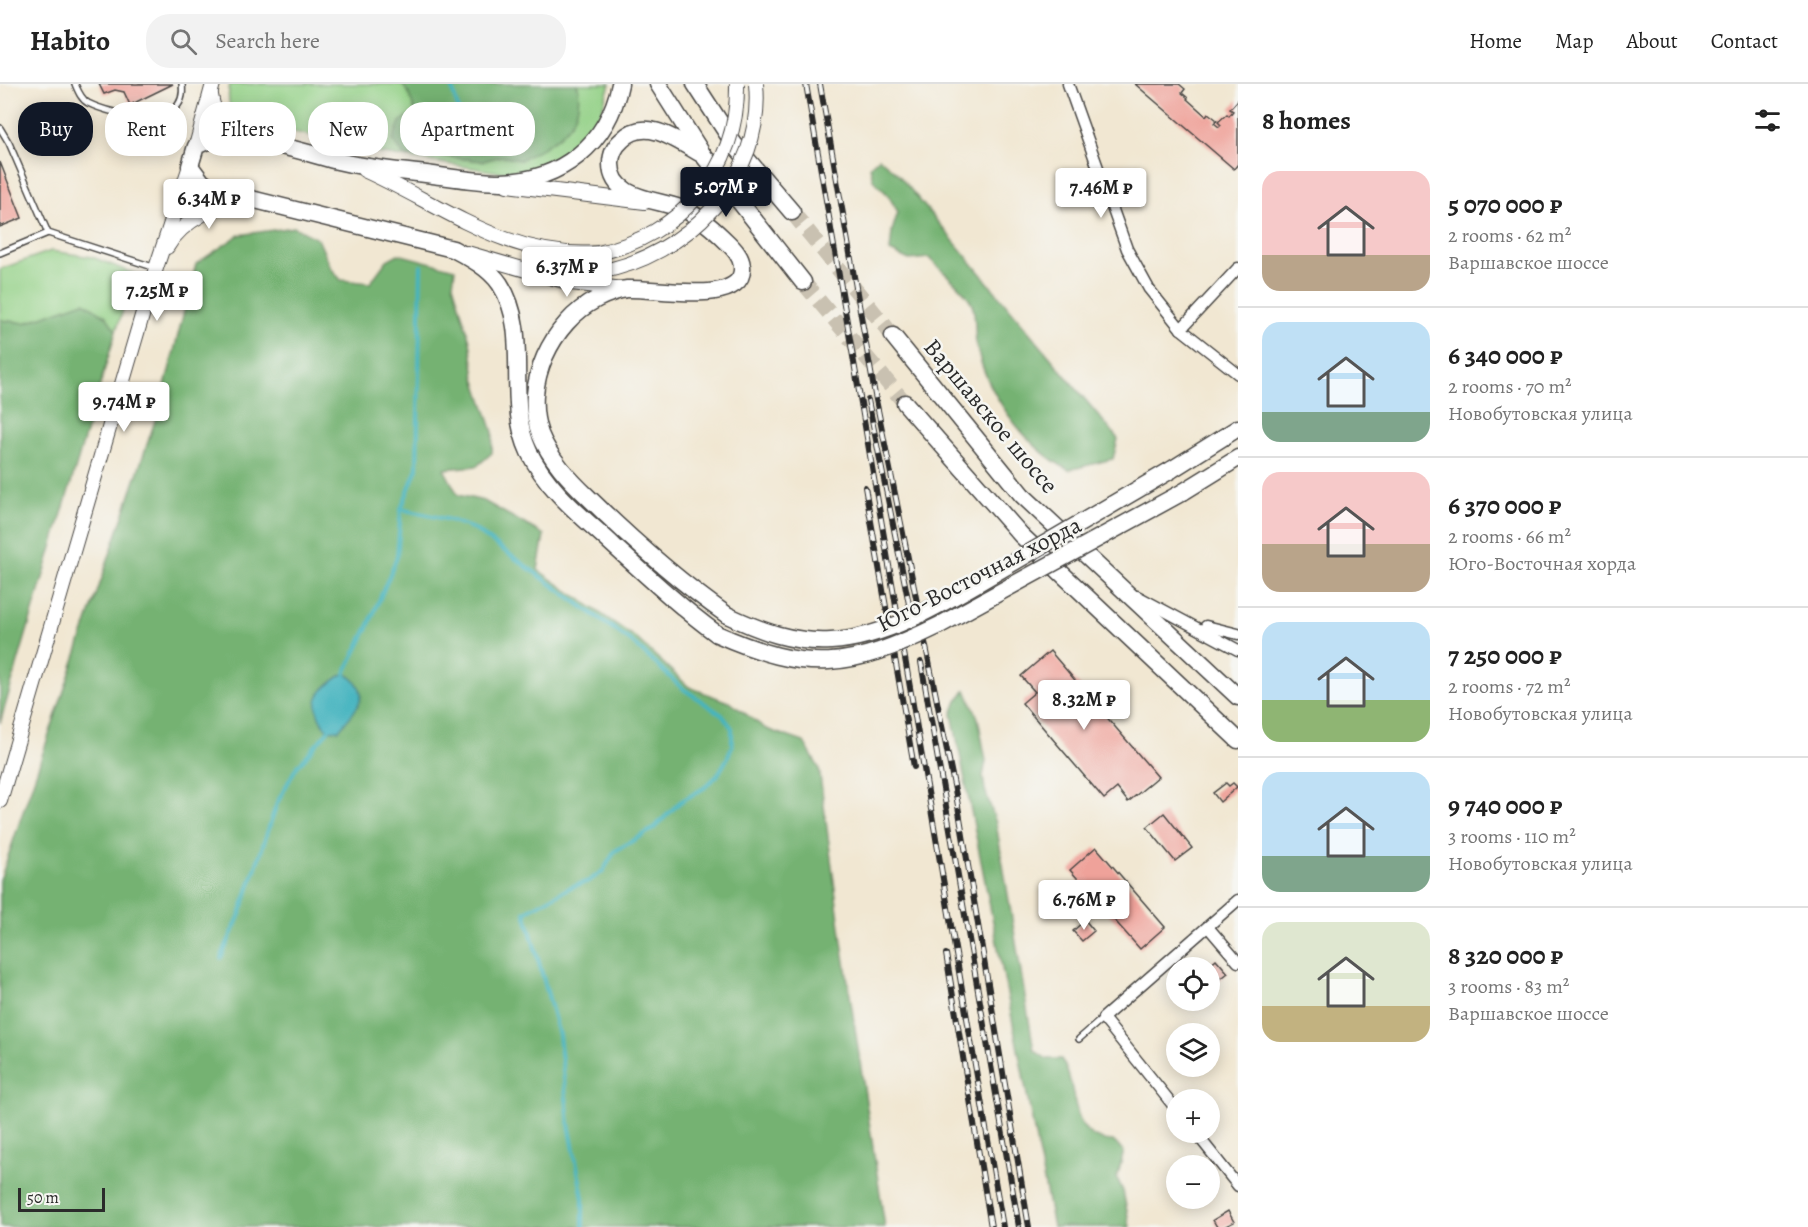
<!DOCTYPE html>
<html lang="en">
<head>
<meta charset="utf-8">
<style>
  body { margin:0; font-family:Alegreya,serif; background:#f2f2f2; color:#222; height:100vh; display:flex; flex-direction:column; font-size:22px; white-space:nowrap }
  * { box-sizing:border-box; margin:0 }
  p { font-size:20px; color:#767676 }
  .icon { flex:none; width:33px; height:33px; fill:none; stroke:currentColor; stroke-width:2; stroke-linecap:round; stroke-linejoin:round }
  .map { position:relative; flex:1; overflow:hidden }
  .panel { display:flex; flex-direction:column; background:#fff; width:570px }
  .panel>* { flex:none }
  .hud { position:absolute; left:18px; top:18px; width:570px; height:54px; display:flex; gap:12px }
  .fabs { position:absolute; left:1166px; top:873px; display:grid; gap:12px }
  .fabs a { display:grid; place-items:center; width:54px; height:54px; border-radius:50%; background:#fff; box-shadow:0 3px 15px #0003; font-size:30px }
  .scale { position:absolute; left:18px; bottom:15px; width:87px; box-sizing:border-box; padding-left:6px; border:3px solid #2b2b2b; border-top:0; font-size:16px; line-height:21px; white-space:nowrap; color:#2b2b2b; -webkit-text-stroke:4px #f6f6f2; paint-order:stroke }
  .price { position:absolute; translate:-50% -51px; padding:0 14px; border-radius:6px; background:#fff; color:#222; font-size:20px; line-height:39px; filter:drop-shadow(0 2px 3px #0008) }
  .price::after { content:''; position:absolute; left:50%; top:36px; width:18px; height:14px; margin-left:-9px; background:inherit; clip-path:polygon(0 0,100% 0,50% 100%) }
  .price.active { background:#111827; color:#fff }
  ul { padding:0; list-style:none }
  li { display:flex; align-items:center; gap:18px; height:150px; padding:0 24px }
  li+li { border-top:2px solid #e0e0e0 }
  li span { display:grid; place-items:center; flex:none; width:168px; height:120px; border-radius:18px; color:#555 }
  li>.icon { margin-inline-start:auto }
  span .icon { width:72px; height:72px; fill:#fffc; stroke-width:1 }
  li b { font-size:26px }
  h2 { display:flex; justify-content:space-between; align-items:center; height:72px; padding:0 24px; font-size:26px }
  .pill { padding:0 21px; border-radius:24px; background:#fff; box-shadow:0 3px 15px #0003; font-size:21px; line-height:54px }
  .pill.active { background:#111827; color:#fff }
  header { display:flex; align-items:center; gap:36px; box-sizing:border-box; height:84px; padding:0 30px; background:#fff; border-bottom:2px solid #e0e0e0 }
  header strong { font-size:28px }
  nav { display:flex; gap:33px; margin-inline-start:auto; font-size:21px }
  .search { width:420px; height:54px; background:#f2f2f2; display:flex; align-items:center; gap:15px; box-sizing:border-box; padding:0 21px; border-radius:24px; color:#767676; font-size:22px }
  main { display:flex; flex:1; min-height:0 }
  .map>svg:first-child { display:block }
  .green { fill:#92d085; stroke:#5e7e58; stroke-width:1.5 }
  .forest { fill:#75b272; stroke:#506e4e; stroke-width:1.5 }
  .water { fill:#45b4bf; stroke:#387075; stroke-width:1.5 }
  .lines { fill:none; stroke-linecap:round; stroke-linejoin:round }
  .stream { stroke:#45b4bf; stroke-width:4 }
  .building { fill:#efa29a }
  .primary-tunnel { stroke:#c9c1b1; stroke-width:16; stroke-dasharray:16 8; stroke-linecap:butt }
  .service-casing { stroke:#494744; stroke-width:8 }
  .minor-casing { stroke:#494744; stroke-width:13 }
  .tertiary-casing { stroke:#494744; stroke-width:16 }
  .primary-casing { stroke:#494744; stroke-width:19 }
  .service { stroke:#fff; stroke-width:5 }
  .minor { stroke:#fff; stroke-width:10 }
  .tertiary { stroke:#fff; stroke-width:14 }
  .primary { stroke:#fff; stroke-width:16 }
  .rail-casing { stroke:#2b2b2b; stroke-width:6 }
  .rail { stroke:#f6f6f2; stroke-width:4; stroke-dasharray:11; stroke-linecap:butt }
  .tertiary-bridge-casing { stroke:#494744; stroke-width:16; stroke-linecap:butt }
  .primary-bridge-casing { stroke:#494744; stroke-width:19; stroke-linecap:butt }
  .tertiary-bridge { stroke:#fff; stroke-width:14 }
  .primary-bridge { stroke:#fff; stroke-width:16 }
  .labels { text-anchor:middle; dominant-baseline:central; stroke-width:5; stroke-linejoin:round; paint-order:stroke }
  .street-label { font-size:24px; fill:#2b2b2b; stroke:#f6f6f2 }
</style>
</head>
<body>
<header>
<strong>Habito</strong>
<div class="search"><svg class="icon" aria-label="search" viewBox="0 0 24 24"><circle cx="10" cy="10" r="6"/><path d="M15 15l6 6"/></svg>Search here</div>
<nav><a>Home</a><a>Map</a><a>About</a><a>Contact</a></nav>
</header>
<main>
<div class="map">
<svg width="1238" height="1143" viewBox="0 0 1238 1143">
  <rect width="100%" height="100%" fill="#f6f6f2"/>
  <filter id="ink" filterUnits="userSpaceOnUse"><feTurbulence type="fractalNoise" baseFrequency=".0167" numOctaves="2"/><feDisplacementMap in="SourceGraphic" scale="12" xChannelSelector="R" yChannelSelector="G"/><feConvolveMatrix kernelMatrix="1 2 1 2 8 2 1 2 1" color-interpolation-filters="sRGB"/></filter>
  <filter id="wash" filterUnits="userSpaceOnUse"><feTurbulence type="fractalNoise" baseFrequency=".008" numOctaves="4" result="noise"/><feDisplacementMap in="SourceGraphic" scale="24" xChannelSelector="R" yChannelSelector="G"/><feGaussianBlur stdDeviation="1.35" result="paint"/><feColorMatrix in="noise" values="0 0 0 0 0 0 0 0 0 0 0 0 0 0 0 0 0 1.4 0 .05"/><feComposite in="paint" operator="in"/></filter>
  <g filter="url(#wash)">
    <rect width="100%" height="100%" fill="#f1e7d2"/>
    <!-- green -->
    <g class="green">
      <path d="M230,0H402L409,9L415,28L400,38L405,73L425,70L483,77L501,72L520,76L579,6L577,0H610L599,35L585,57L568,70L541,85L498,88L340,63L336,57C316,52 243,40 233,27C227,19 228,9 230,0Z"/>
      <path d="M51,167L92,173L135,190L116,247L106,232L84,218L25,239L0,236V185Z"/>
    </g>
    <!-- forest -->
    <g class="forest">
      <path d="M402,0H577C587,42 552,59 520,76L501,72L483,77L425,70L405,73L393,56L400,38L415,28L409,10Z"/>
      <path d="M879,74L897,89L1118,355L1113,375L1069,386C1025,364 985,307 976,259C974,247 977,229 971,218C965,205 939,185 929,174L909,176L890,167L892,147L898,128L888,111L873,96L870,82Z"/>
      <path d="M294,143L318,155L331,184L341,196L370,199L387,176L398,170L455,185L453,200L470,257L475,294L493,348L492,369L477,382L444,385L458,411L484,417L544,451L538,486L636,554L689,603L731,619L766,645L804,658L819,684L842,858L885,1143H0V796L160,322L196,180L239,151Z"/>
      <path d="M84,218L106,232L116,247L0,639V236L25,239Z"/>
      <path d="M966,606L978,634L986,677L983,692L985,706L996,739L1034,966L1047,975H1061C1081,1005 1066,1056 1113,1057L1124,1067L1117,1094L1123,1107L1130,1143H1053L952,630L957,617Z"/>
    </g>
    <!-- water -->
    <path class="water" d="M345,589C376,609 355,626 339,646L328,647C306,619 318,605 345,589Z"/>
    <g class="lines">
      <!-- stream -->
      <g class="stream">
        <path d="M451,0L458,25"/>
        <path d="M401,425L450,436L474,445L632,558L682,604L722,631L732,644V662L727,675L717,692L704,704L680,718L653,745L615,767L603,787L589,797L571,803L525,828L559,951L569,1040L583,1114V1143"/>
        <path d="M345,589L368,543L397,473L401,425L417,384L421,182"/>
        <path d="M221,874L241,828L277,719L296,684L328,647"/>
      </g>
    </g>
    <g id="blocks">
      <!-- building -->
      <g class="building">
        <path d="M99,0H173L130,21L124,8L115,6L104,10Z"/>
        <path d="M1135,0H1179L1185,5L1182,9L1188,14L1187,15L1206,32L1208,29L1217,36L1214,39L1219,43L1221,41L1218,38L1227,30L1229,32L1233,27L1230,25L1238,16V80L1234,85Z"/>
        <path d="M0,78L22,134L0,143Z"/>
        <path d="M1050,567L1158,693L1128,718L1117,704L1104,715L1022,619L1035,608L1021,592Z"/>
        <path d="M1226,699L1229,702L1233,699L1237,703L1220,718L1213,709Z"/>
        <path d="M1164,729L1192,764L1175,777L1147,743Z"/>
        <path d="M1096,763L1165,843L1140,865L1070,786Z"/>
        <path d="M1085,836L1094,847L1082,857L1073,847Z"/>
        <path d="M1216,875L1228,889L1219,896L1209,884H1206Z"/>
        <path d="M1228,1127L1234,1138L1224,1143H1217L1213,1136Z"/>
      </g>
    </g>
  </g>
  <g filter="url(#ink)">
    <use href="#blocks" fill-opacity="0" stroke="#494744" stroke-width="1.5"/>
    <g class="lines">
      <!-- primary-tunnel -->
      <g class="primary-tunnel">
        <path d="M792,128L893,252"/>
        <path d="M803,198L905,319"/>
      </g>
      <!-- service casing -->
      <g class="service-casing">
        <g id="service">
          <path d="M75,0C78,7 81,15 88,19C112,31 189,49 182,0"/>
          <path d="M0,44L9,59L48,149L156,184"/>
          <path d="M0,169L48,149"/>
          <path d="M1079,955L1103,934"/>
        </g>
      </g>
      <!-- minor casing -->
      <g class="minor-casing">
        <g id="minor">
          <path d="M1068,0L1127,165L1149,205L1181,245L1238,290"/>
          <path d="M1181,245L1238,184"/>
          <path d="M1137,512L1238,566"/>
          <path d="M1206,542L1238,550"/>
          <path d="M1208,843L1238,878"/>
          <path d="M1176,1025L1103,934L1238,816"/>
          <path d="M1195,1048L1238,1102"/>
        </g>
      </g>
      <!-- tertiary casing -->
      <g class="tertiary-casing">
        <g id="tertiary">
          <path d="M211,11C214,35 227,44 248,54"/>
          <path d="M196,62L213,0"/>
          <path d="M364,86C442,121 509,176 598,169"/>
          <path d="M507,101L645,118"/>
          <path d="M167,163C181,138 220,116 249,118"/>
          <path d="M467,169L571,199L623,205"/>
          <path d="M551,187L598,188"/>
          <path d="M0,717L156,184L190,82"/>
        </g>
      </g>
      <!-- primary casing -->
      <g class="primary-casing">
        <g id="primary">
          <path d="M620,0C608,60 561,97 501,98C478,98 455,94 433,91C403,87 371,85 342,78C303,69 233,42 196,62L190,82L202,98L215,106L453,165C470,174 489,184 500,200C532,249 504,315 529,368C548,407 583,433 614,462C647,492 680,523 717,550"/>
          <path d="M658,0L703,71L803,198"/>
          <path d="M695,0L734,60L792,128"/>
          <path d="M703,71C679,58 646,31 622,56C615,62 611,71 611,80C611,117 661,115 685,126C702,134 715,146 728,159C734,165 741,172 742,182C746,224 652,203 627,205C618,206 605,211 597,215C552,238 522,300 540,350C550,375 570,396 589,414C633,457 677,496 727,531"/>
          <path d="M893,252L1022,411L1238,613"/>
          <path d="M905,319L1021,451L1238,656"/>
          <path d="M1171,386L1238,344"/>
          <path d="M1183,408L1238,374"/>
        </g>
      </g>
      <!-- service -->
      <use href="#service" class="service"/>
      <!-- minor -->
      <use href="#minor" class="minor"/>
      <!-- tertiary -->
      <use href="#tertiary" class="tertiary"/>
      <!-- primary -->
      <use href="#primary" class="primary"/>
      <!-- rail casing -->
      <g class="rail-casing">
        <g id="rail">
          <path d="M806,0L1003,1143"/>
          <path d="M820,0L875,311L957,716L1029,1143"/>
          <path d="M868,316L913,540"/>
          <path d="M865,403L914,683"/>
          <path d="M921,578L1019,1143"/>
          <path d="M946,870L991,1143"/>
        </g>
      </g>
      <!-- rail -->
      <use href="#rail" class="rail"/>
      <!-- tertiary-bridge casing -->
      <g class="tertiary-bridge-casing">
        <g id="tertiary-bridge">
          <path d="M598,169C680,152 739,85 737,0"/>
          <path d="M598,188C686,173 765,94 756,0"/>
        </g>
      </g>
      <!-- primary-bridge casing -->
      <g class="primary-bridge-casing">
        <g id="primary-bridge">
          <path d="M727,531C761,547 793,559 831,557C893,554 961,508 1014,478C1066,447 1119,417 1171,386"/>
          <path d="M717,550C808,590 850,585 938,542L1183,408"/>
        </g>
      </g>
      <!-- tertiary-bridge -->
      <use href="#tertiary-bridge" class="tertiary-bridge"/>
      <!-- primary-bridge -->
      <use href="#primary-bridge" class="primary-bridge"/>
    </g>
  </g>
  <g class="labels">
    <!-- street labels -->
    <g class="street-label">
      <text transform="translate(991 332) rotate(50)">Варшавское шоссе</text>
      <text transform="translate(979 490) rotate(-27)">Юго-Восточная хорда</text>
    </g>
  </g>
</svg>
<div class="fabs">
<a><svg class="icon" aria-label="locate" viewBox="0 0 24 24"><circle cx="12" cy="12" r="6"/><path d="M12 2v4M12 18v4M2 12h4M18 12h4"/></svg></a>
<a><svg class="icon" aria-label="layers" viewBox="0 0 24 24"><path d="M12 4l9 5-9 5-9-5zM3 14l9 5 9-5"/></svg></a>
<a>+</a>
<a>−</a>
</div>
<div class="scale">50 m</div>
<b class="price active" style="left:726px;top:134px">5.07M ₽</b>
<b class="price" style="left:1101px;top:135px">7.46M ₽</b>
<b class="price" style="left:209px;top:146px">6.34M ₽</b>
<b class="price" style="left:567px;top:214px">6.37M ₽</b>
<b class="price" style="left:157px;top:238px">7.25M ₽</b>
<b class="price" style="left:124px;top:349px">9.74M ₽</b>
<b class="price" style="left:1084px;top:647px">8.32M ₽</b>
<b class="price" style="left:1084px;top:847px">6.76M ₽</b>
<div class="hud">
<a class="pill active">Buy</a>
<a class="pill">Rent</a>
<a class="pill">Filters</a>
<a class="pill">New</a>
<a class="pill">Apartment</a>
</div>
</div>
<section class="panel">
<h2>8 homes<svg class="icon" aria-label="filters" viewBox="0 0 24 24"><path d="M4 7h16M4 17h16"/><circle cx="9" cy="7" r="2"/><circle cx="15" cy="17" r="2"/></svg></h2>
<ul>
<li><span style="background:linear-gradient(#f6c9c9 70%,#b9a48a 0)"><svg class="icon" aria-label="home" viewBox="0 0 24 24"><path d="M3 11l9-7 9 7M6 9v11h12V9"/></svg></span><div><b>5 070 000 ₽</b><p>2 rooms · 62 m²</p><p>Варшавское шоссе</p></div></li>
<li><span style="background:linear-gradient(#bfe0f5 75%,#7fa58c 0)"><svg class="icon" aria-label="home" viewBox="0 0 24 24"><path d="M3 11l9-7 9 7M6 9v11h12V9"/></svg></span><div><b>6 340 000 ₽</b><p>2 rooms · 70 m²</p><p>Новобутовская улица</p></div></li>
<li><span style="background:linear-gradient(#f6c9c9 60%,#b9a48a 0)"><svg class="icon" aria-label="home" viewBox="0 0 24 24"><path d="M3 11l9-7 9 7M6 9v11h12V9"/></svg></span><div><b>6 370 000 ₽</b><p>2 rooms · 66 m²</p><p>Юго-Восточная хорда</p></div></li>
<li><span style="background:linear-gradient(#bfe0f5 65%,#8fb573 0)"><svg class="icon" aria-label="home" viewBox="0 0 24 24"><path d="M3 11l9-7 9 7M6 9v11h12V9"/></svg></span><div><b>7 250 000 ₽</b><p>2 rooms · 72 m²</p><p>Новобутовская улица</p></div></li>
<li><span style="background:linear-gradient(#bfe0f5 70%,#7fa58c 0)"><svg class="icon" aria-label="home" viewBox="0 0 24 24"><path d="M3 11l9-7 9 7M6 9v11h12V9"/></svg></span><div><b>9 740 000 ₽</b><p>3 rooms · 110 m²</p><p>Новобутовская улица</p></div></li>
<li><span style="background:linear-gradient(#dfe7d0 70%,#c2b280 0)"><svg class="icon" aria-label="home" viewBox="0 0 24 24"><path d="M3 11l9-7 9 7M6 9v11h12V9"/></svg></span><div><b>8 320 000 ₽</b><p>3 rooms · 83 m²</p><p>Варшавское шоссе</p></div></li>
</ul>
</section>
</main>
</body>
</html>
